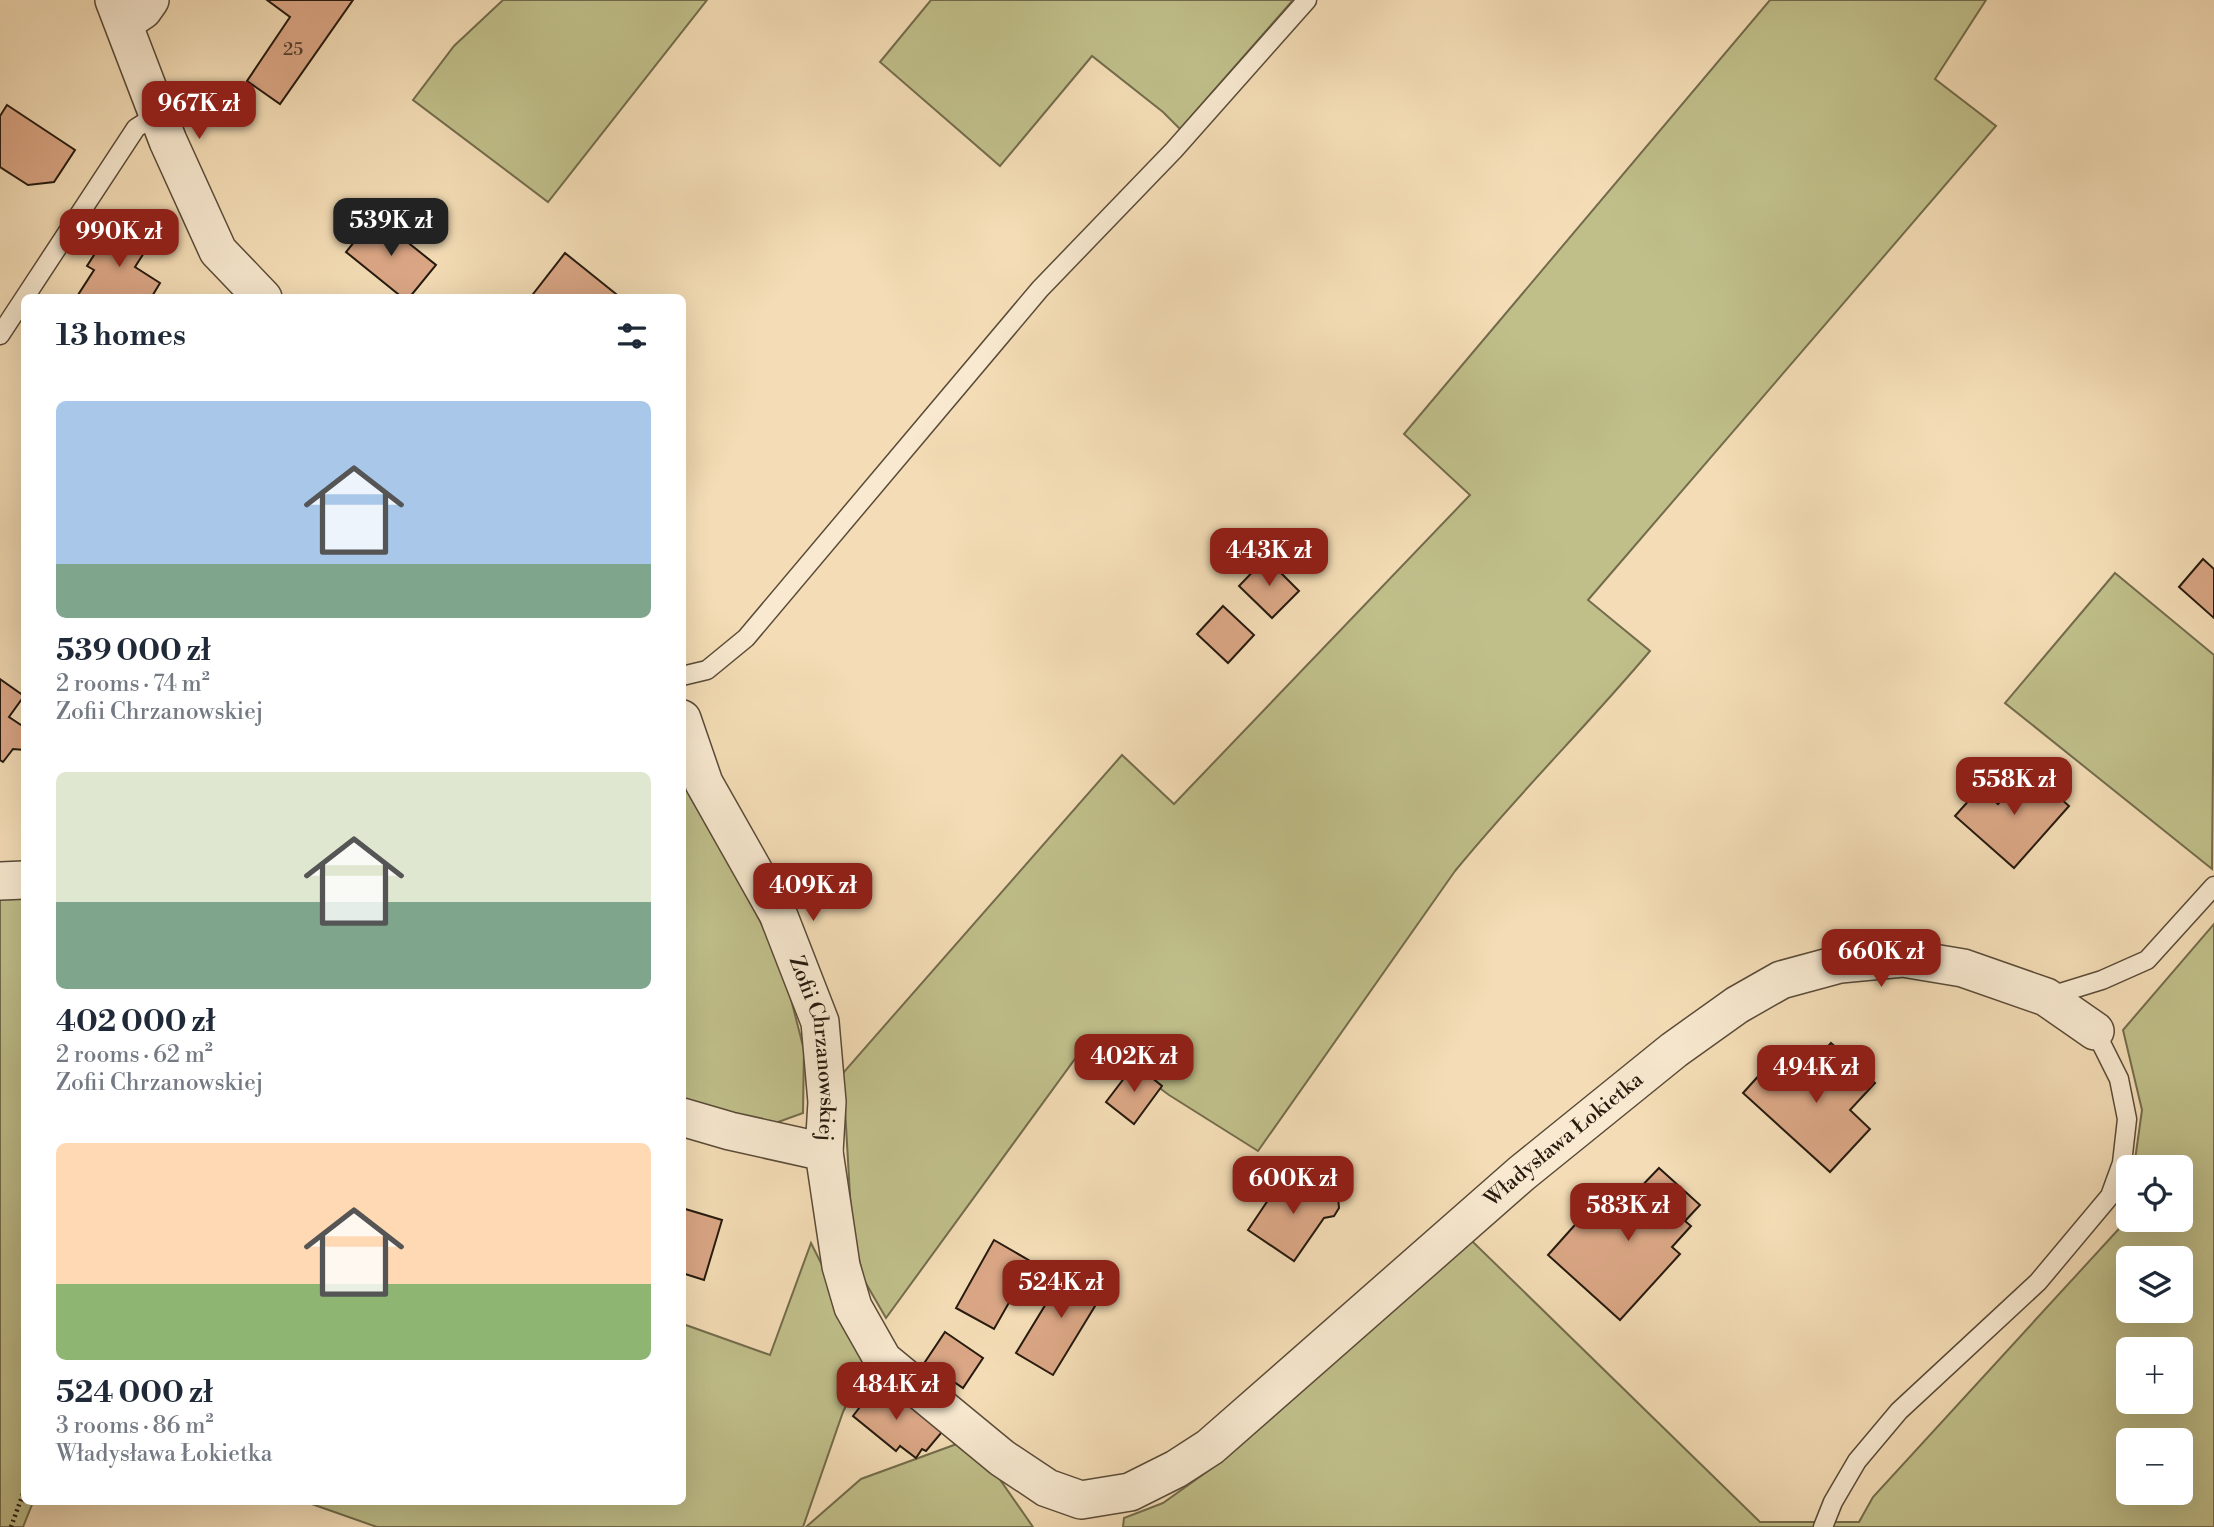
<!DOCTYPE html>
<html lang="en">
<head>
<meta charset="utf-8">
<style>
  body { margin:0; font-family:"Libre Bodoni",serif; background:#f6f6f7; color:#1f2937; height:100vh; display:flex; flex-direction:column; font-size:26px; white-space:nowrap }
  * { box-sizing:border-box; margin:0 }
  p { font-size:23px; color:#747a83 }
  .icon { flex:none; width:38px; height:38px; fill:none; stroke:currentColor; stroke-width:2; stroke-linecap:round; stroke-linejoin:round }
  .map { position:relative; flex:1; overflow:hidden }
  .panel { position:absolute; left:21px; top:294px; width:665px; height:1211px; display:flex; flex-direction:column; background:#fff; border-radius:10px; box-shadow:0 7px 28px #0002 }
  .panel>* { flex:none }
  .controls { position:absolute; left:2116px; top:1155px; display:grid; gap:14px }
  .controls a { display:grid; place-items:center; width:77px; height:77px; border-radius:10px; background:#fff; box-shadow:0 7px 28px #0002; font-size:35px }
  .price { position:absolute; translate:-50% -60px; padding:0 16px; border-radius:14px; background:#8f2418; color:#fff; font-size:23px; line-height:46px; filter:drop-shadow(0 2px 4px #0008) }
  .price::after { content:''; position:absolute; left:50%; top:42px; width:21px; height:16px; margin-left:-10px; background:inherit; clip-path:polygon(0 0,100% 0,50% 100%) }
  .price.current { background:#222; color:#fff }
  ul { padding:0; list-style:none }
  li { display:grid; align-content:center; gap:14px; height:371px; padding:0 35px }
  li span { display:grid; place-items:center; height:217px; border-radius:10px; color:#555 }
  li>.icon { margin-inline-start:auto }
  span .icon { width:126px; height:126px; fill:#fffc; stroke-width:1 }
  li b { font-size:30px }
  h2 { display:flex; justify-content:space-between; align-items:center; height:84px; padding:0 35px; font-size:30px }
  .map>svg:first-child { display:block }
  .green { fill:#c0bf8a; stroke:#736c4c; stroke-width:2; fill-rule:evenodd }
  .building { fill:#dba786; stroke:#261a0e; stroke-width:2 }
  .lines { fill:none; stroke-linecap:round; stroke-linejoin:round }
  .lane-casing { stroke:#5a4b38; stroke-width:21 }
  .street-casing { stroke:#5a4b38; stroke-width:40 }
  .path { stroke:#261a0e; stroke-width:4.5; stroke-dasharray:2 3.5; stroke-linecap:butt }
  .lane { stroke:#f8e9d0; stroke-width:18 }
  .street { stroke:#f8e9d0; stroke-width:37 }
  .labels { text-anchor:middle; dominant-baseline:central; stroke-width:6; stroke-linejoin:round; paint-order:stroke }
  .number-label { font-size:18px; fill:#533d2c }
  .street-label { font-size:21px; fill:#261a0e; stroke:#f8e9d0 }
</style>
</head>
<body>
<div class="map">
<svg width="2214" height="1527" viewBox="0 0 2214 1527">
  <rect width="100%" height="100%" fill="#f4ddb6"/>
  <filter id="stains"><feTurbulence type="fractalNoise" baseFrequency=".00286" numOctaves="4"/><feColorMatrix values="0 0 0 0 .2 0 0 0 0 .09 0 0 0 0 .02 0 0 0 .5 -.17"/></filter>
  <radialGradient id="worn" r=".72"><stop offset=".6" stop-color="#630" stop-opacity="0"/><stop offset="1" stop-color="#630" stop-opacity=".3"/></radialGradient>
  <!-- green -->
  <g class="green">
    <path d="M503,0H707L548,202L413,100L454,46Z"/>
    <path d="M931,0H1293L1180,129L1163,112L1092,56L1000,166L880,62Z"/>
    <path d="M1770,0H1986L1935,79L1996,126L1588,600L1650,651C1587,726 1517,795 1455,871L1258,1151L1169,1095L1091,1037L886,1318L864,1280L852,1231L843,1073L1122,755L1174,804L1470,495L1404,434Z"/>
    <path d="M2115,573L2214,655L2212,869L2005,703Z"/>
    <path d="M682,769L782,964L804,1050L803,1113L770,1125L683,1104Z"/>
    <path d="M24,894V1502H33L23,1527H0V896Z"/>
    <path d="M2214,924V1527H1123L1124,1518L1163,1503L1226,1458L1472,1241L1760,1522H1859L1873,1497L2127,1220L2128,1213V1220H2180V1167H2134L2142,1110L2123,1030ZM2128,1258H2180V1311H2128ZM2128,1349H2180V1402H2128ZM2128,1440H2180V1493H2128Z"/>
    <path d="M811,1243L869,1359L843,1412L803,1527H377L306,1502H682L683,1324L770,1355Z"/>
    <path d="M965,1441L987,1461L1033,1527H806L861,1479Z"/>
  </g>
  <!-- building -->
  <g class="building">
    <path d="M267,0H353L280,104L247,81L290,17Z"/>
    <path d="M7,105L75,150L54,182L28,185L0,167V116Z"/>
    <path d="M375,216L436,265L409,298H403L346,252Z"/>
    <path d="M115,222L149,245L135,267L160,283L151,298H76L94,270L87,266Z"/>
    <path d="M565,253L621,298H530Z"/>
    <path d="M1266,558L1299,591L1272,618L1239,586Z"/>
    <path d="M2203,559L2214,569V618L2179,587Z"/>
    <path d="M1223,606L1254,635L1228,663L1197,634Z"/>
    <path d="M0,679L24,696L9,717L24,727V750L13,749L3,762L0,760Z"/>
    <path d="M2028,770L2069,806L2014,868L1955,816L1980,788L1998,804Z"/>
    <path d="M1831,1043L1875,1083L1850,1110L1870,1129L1830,1172L1743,1093L1772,1061L1801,1087L1816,1071L1810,1066Z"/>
    <path d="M1135,1064L1162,1086L1134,1124L1106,1102Z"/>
    <path d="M1659,1168L1700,1205L1685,1221L1691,1226L1672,1247L1680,1254L1620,1320L1548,1255L1582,1217L1591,1225L1627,1185L1636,1192Z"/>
    <path d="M1287,1172L1319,1193L1329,1191L1338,1197L1339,1208L1334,1216L1324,1218L1294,1261L1248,1230Z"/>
    <path d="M682,1208L722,1220L704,1280L682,1273Z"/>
    <path d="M994,1240L1032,1262L994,1329L956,1308Z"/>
    <path d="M1069,1266L1106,1288L1053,1375L1016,1353Z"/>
    <path d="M945,1332L983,1358L963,1388L925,1362Z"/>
    <path d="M879,1382L942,1432L926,1451L922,1449L916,1458L900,1446L896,1451L853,1416Z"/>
  </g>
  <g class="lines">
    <!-- lane casing -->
    <g class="lane-casing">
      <g id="lane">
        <path d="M0,335L136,128L158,114"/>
        <path d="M682,676L707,670L746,638L1040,289L1174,150L1307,0"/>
        <path d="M2047,997L2102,980L2147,960L2214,886"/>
        <path d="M1823,1527L1833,1502L1857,1461L1899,1411L2038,1282L2110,1196L2122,1163L2127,1119L2119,1079L2095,1031"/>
      </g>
    </g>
    <!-- street casing -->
    <g class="street-casing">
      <g id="street">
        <path d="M114,0L168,141L218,251L263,298"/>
        <path d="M124,23L143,10L150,0"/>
        <path id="s1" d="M682,719L704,783L778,914L820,1022L827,1102L824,1152L841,1266L853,1307L883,1360L1002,1458L1047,1488L1081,1500L1130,1492L1176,1469L1210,1447L1522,1173L1674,1050L1737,1005L1781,980L1840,964L1903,958L1963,968L2046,997L2095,1031"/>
        <path d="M0,881L24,880"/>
        <path d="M682,1117L730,1131L824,1152"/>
      </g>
    </g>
    <!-- path -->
    <path class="path" d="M11,1527L24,1491"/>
    <!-- lane -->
    <use href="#lane" class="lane"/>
    <!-- street -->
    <use href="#street" class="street"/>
  </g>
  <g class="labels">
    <!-- number labels -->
    <g class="number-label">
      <text x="293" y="49">25</text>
    </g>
    <!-- street labels -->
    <g class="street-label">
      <text stroke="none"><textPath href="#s1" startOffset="359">Zofii Chrzanowskiej</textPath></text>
      <text stroke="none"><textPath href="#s1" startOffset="1538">Władysława Łokietka</textPath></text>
    </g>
  </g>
  <rect width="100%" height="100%" filter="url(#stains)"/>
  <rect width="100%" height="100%" fill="url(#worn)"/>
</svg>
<div class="controls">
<a><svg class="icon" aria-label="locate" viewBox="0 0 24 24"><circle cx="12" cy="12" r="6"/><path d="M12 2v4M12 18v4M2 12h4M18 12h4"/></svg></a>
<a><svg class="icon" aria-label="layers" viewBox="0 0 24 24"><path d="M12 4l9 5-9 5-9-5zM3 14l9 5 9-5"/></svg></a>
<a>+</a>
<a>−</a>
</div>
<b class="price" style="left:199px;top:141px">967K zł</b>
<b class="price current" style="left:391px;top:258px">539K zł</b>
<b class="price" style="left:119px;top:269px">990K zł</b>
<b class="price" style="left:1269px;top:588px">443K zł</b>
<b class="price" style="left:2014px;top:817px">558K zł</b>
<b class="price" style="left:813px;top:923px">409K zł</b>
<b class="price" style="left:1881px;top:989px">660K zł</b>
<b class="price" style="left:1134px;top:1094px">402K zł</b>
<b class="price" style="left:1816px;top:1105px">494K zł</b>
<b class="price" style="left:1293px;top:1216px">600K zł</b>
<b class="price" style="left:1628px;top:1243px">583K zł</b>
<b class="price" style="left:1061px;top:1320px">524K zł</b>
<b class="price" style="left:896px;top:1422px">484K zł</b>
<section class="panel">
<h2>13 homes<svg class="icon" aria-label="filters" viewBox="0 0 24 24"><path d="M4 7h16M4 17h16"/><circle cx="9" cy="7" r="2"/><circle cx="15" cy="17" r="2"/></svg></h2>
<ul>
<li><span style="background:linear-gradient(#a9c7e8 75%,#7fa58c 0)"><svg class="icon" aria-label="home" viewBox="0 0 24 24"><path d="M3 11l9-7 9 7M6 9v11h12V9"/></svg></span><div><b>539 000 zł</b><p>2 rooms · 74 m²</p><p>Zofii Chrzanowskiej</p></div></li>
<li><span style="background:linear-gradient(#dfe7d0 60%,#7fa58c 0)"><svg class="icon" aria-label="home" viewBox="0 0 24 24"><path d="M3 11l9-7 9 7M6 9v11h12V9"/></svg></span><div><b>402 000 zł</b><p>2 rooms · 62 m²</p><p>Zofii Chrzanowskiej</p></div></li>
<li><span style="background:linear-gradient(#ffd9b3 65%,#8fb573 0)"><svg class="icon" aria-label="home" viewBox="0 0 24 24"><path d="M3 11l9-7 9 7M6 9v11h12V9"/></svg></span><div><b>524 000 zł</b><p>3 rooms · 86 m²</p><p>Władysława Łokietka</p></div></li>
</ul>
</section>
</div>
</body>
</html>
